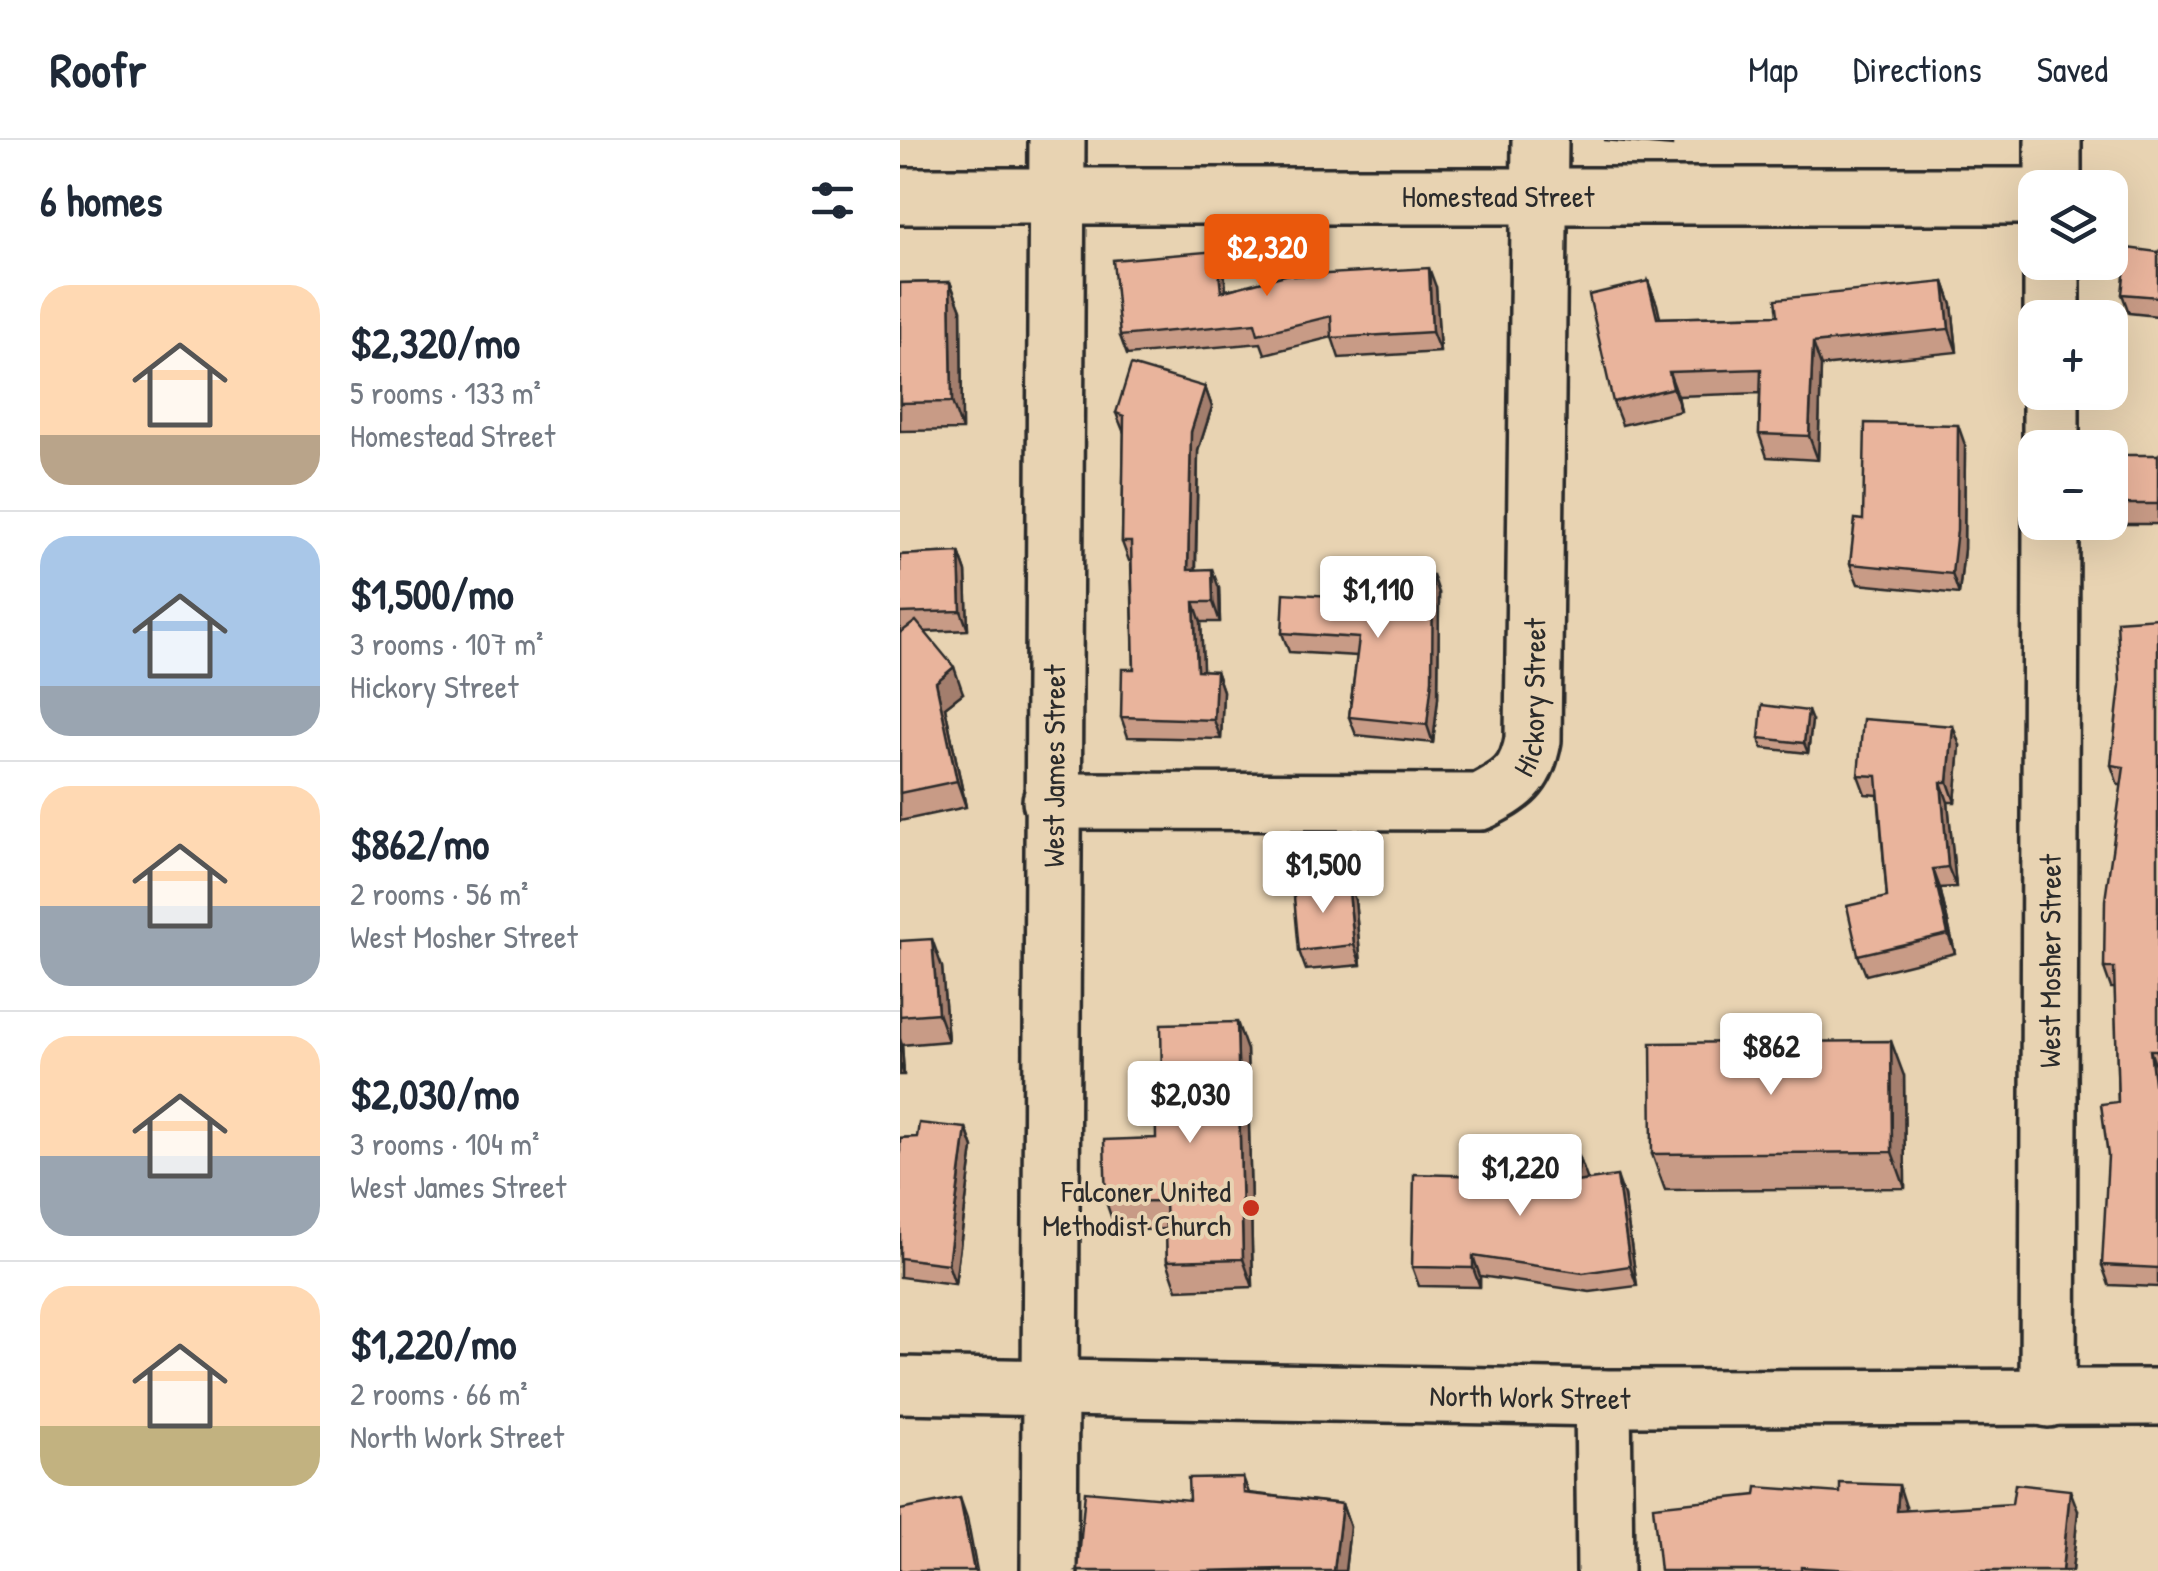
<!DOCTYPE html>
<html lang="en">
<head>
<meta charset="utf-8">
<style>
  body { margin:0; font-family:"Patrick Hand",sans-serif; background:#f2f2f3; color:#1f2937; height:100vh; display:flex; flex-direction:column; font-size:38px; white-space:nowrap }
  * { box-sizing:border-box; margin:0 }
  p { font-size:32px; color:#747a83 }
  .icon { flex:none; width:55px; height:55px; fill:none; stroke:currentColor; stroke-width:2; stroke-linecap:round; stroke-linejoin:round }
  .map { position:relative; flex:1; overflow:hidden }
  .side { display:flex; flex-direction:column; background:#fff; width:900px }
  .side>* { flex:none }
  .controls { position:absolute; left:1118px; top:30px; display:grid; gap:20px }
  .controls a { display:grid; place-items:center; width:110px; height:110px; border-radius:20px; background:#fff; box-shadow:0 10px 40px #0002; font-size:50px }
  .price { position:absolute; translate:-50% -85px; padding:0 22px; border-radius:10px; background:#fff; color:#222; font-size:32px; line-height:65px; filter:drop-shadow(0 2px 5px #0008) }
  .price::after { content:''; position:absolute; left:50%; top:60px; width:30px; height:22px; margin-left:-15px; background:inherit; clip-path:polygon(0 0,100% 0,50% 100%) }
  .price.on { background:#ea580c; color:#fff }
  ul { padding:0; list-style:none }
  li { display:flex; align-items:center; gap:30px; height:250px; padding:0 40px }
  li+li { border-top:2px solid #e0e1e3 }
  li span { display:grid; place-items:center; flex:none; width:280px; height:200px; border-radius:30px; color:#555 }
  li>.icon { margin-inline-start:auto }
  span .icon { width:120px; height:120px; fill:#fffc; stroke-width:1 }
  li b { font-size:42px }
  h2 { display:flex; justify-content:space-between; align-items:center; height:120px; padding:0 40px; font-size:42px }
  header { display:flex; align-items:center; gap:60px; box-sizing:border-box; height:140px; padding:0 50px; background:#fff; border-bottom:2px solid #e0e1e3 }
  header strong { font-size:48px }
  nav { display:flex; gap:55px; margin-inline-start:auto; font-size:35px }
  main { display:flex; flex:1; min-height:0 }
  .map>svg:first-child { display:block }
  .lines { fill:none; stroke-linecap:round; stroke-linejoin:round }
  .minor-casing { stroke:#2b2b2b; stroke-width:62 }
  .minor { stroke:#e8d3b2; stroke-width:55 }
  .wall { fill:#c89b86; stroke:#2b2b2b; stroke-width:2.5 }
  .shaded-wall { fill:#a37e6d; stroke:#2b2b2b; stroke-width:2.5 }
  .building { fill:#e9b49c; stroke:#2b2b2b; stroke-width:2.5 }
  .poi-dot { fill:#c8321e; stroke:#e8d3b2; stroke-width:4 }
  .labels { text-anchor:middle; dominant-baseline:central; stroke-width:8; stroke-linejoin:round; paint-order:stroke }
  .street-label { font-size:30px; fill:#2b2b2b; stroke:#e8d3b2 }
  .poi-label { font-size:30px; fill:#2b2b2b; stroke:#e8d3b2; text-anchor:end }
</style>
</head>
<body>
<header>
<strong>Roofr</strong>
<nav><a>Map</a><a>Directions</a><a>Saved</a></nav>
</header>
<main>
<section class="side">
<h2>6 homes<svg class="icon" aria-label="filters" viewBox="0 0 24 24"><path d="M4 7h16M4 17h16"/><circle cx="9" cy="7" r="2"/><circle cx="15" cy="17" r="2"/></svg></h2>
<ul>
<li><span style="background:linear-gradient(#ffd9b3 75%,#b9a48a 0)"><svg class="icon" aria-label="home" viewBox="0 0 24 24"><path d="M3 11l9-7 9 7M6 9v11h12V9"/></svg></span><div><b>$2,320/mo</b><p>5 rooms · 133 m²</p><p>Homestead Street</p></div></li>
<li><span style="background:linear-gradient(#a9c7e8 75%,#9aa5b1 0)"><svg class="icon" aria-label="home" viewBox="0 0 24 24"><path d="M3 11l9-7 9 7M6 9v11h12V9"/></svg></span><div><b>$1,500/mo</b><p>3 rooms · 107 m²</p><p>Hickory Street</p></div></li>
<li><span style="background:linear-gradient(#ffd9b3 60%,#9aa5b1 0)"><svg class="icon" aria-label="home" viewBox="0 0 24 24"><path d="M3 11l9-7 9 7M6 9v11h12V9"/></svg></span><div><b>$862/mo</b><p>2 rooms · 56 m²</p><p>West Mosher Street</p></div></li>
<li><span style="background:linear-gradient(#ffd9b3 60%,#9aa5b1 0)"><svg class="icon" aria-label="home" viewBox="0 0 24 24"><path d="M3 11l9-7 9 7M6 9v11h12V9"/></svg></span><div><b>$2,030/mo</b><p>3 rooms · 104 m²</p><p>West James Street</p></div></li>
<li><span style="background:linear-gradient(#ffd9b3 70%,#c2b280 0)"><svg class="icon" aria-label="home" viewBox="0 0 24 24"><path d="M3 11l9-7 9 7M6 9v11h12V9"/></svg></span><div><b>$1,220/mo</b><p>2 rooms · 66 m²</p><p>North Work Street</p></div></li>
</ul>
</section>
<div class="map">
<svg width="1258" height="1431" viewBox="0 0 1258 1431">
  <rect width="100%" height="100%" fill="#e8d3b2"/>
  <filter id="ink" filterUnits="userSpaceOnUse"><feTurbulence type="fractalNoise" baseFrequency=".01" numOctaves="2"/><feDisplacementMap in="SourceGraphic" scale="20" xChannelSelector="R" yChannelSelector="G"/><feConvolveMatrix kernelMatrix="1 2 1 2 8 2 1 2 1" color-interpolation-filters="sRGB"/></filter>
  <g filter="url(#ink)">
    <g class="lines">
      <!-- minor casing -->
      <g class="minor-casing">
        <g id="minor">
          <path d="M1153,48V0"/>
          <path id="s1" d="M0,56H1135"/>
          <path d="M1152,178V122"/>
          <path d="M1151,308V252"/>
          <path id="s2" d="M151,661L580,662C612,645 626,638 633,600L640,0"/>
          <path id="s3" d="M0,1245L703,1258L1258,1257"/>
          <path d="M703,1258L705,1431"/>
          <path id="s4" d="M1148,1259L1151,382"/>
          <path id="s5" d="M149,1431L157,0"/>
        </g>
      </g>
      <!-- minor -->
      <use href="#minor" class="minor"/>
    </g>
    <!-- wall -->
    <g class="wall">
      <path d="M704,0H772V6Z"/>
      <path d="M1258,112V176L1229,173L1222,154Z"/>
      <path d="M324,131L326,150L394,136L536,147L540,212L439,218L432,197L365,214L361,203L227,215L220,196Z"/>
      <path d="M748,141L760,178L878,175L1044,142L1052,165L1057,212L921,226L918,320L867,317L859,294L860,253L778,256L781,271L722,285L713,262Z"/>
      <path d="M50,142L61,170L62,290L0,291V143Z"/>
      <path d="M305,247L312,267L298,311L296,429L319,448L320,482H301L303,531H316L323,551L321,599L228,597L221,577L234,529L231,421H229L222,402L224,293L216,273Z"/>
      <path d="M1065,305L1064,409L1059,454L958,444L950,424L963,380Z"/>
      <path d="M1258,315V384H1222L1215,364Z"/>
      <path d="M59,412L66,432L68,490L25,492L63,553L45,567L66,667L0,681V415Z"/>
      <path d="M539,453L538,558L533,603L456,595L449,577L457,516L389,512L382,493L447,457Z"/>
      <path d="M1258,478L1257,930L1258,1147L1209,1145L1202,1125L1218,962L1215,848H1211L1204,828L1222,645H1218L1211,625Z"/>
      <path d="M912,581L908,613L862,608L859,598Z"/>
      <path d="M1060,606L1055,662H1048L1056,747L1040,748L1055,813L966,835L958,815L987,757L978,655L965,654L958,635Z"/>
      <path d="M455,760L461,825L406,830L399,811Z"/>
      <path d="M0,801L42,827L48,901L2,905L4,935H0Z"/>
      <path d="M347,910L353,1147L277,1150L267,1121L266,1089L216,1091L206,1062L256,998L262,939Z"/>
      <path d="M1004,936L1005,1048L765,1050L752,1014Z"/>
      <path d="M66,988L73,1008L55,1144L0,1137V998L17,997Z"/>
      <path d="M680,1019L687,1041L724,1056L737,1146L690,1152L580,1136V1147L519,1146L512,1127L623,1037Z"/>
      <path d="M343,1337L349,1353L442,1364L450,1387L445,1431H178Z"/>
      <path d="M1006,1367V1370L1178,1371L1172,1431H760Z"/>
    </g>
    <!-- shaded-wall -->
    <g class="shaded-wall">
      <path d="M317,111L324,131L328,171L321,152Z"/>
      <path d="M529,128L536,147L540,212L532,192Z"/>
      <path d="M748,141L757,164L765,201L757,178Z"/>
      <path d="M50,142L61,170L62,290L52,262Z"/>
      <path d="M1044,142L1052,165L1057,212L1049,189Z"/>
      <path d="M913,203L921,226L918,320L909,296Z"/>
      <path d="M769,232L778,256L781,271L773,248Z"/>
      <path d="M305,247L312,267L298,311L295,449L288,430L291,292Z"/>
      <path d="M1058,285L1065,305L1064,409L1059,454L1052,434Z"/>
      <path d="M59,412L66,432L68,490L61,471Z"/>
      <path d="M312,429L319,448L320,482L313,462Z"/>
      <path d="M533,435L539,453L538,558L533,603L527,585Z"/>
      <path d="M294,462L301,482L304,550L297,530Z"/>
      <path d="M54,527L63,553L45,567L66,667L57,641L36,542Z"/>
      <path d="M316,531L323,551L321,599L314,580Z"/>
      <path d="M908,571L912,581L908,613L904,603Z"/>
      <path d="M1053,586L1060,606L1055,662L1048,642Z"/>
      <path d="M1041,642L1048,662L1056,747L1048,727Z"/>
      <path d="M1033,729L1040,748L1055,813L1048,794Z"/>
      <path d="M448,741L455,760L461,825L454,805Z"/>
      <path d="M32,799L42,827L48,901L38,873Z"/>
      <path d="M337,882L347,910L353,1147L343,1119Z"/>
      <path d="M0,899L2,905L4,935L0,923Z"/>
      <path d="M991,901L1004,936L1005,1048L992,1012Z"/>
      <path d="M1250,910L1257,930L1258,976Z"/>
      <path d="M66,988L73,1008L55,1144L48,1124Z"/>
      <path d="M680,1019L687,1038L683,1062L676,1042Z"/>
      <path d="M717,1036L724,1056L737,1146L730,1126Z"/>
      <path d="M573,1116L580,1136V1147L573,1128Z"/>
      <path d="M999,1345L1006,1367L1005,1392L997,1371Z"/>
      <path d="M1170,1350L1178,1371L1172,1431H1162Z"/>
      <path d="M60,1358L67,1378L77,1431H74Z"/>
      <path d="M442,1364L450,1387L445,1431H434Z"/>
    </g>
    <!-- building -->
    <g class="building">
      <path d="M1227,108L1258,112V157L1222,154Z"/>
      <path d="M317,111L321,152L393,133L394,136L529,128L532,192L432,198L431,176L358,194L355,183L220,196L213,120Z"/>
      <path d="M748,141L757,178L878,175L876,159L1044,142L1049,189L913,203L909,296L859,294L861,229L769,232L773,248L713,262L689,155Z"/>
      <path d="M50,142L52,262L0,263V143Z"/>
      <path d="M231,225L305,247L291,292L288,430L312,429L313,462H294L297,530L316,531L314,580L221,577L222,529H234L231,402H222L224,276L216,273Z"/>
      <path d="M965,283L1058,285L1057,390L1052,434L950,424L955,379L963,380Z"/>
      <rect x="1215" y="315" width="43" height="49"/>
      <path d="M59,412L61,471L0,473V415Z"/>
      <path d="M447,434L533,435L532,540L527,585L449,577L459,498L382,493L384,453L447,457Z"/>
      <path d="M1258,478V910H1250L1258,976V1128L1202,1125L1208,1016L1201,964L1218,962L1214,828H1204L1205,760L1224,627L1211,625L1220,545L1217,481Z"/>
      <path d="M16,481L54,527L36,542L57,641L0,653V493Z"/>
      <path d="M862,565L908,571L904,603L859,598Z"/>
      <path d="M963,579L1053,586L1048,642H1041L1048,727L1033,729L1048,794L958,815L947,766L987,757L977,636L958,635Z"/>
      <path d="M448,741L454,805L399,811L393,746Z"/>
      <path d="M32,799L38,873L0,876V801Z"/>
      <path d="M337,882L343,1119L267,1121L265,1061L206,1062L204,1000L256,998L255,940L262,939L261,884Z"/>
      <path d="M991,901L992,1012L752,1014L751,903Z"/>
      <path d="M19,983L66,988L48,1124L0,1118V998L17,997Z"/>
      <path d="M627,1011L680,1019L676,1042L717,1036L730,1126L683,1133L573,1116V1128L512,1127L514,1034L623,1037Z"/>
      <path d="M343,1337L344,1353L442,1364L434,1431H382V1429L300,1431H178L185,1351L289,1360L288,1338Z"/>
      <path d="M940,1343L999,1345L997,1371L1112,1364L1115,1344L1170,1350L1162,1431H971L901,1427V1431H760L753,1366L856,1355L857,1347L940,1353Z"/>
      <path d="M60,1358L74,1431H0V1370Z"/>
    </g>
  </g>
  <!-- markers -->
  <circle class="poi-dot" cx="351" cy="1068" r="10"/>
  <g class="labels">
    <!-- street labels -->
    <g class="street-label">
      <text stroke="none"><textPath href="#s1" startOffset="598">Homestead Street</textPath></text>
      <text stroke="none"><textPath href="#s2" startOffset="558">Hickory Street</textPath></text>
      <text stroke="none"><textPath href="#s5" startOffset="805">West James Street</textPath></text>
      <text stroke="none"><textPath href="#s4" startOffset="438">West Mosher Street</textPath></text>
      <text stroke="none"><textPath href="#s3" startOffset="630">North Work Street</textPath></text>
    </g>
    <!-- poi labels -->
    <g class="poi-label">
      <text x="331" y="1051">Falconer United<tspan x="331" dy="34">Methodist Church</tspan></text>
    </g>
  </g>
</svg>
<div class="controls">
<a><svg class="icon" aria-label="layers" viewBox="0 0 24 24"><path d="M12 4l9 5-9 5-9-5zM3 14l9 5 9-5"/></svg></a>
<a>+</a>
<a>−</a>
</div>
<b class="price on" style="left:367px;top:159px">$2,320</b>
<b class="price" style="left:478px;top:501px">$1,110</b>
<b class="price" style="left:423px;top:776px">$1,500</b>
<b class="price" style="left:871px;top:958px">$862</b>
<b class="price" style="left:290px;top:1006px">$2,030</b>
<b class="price" style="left:620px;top:1079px">$1,220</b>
</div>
</main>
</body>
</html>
